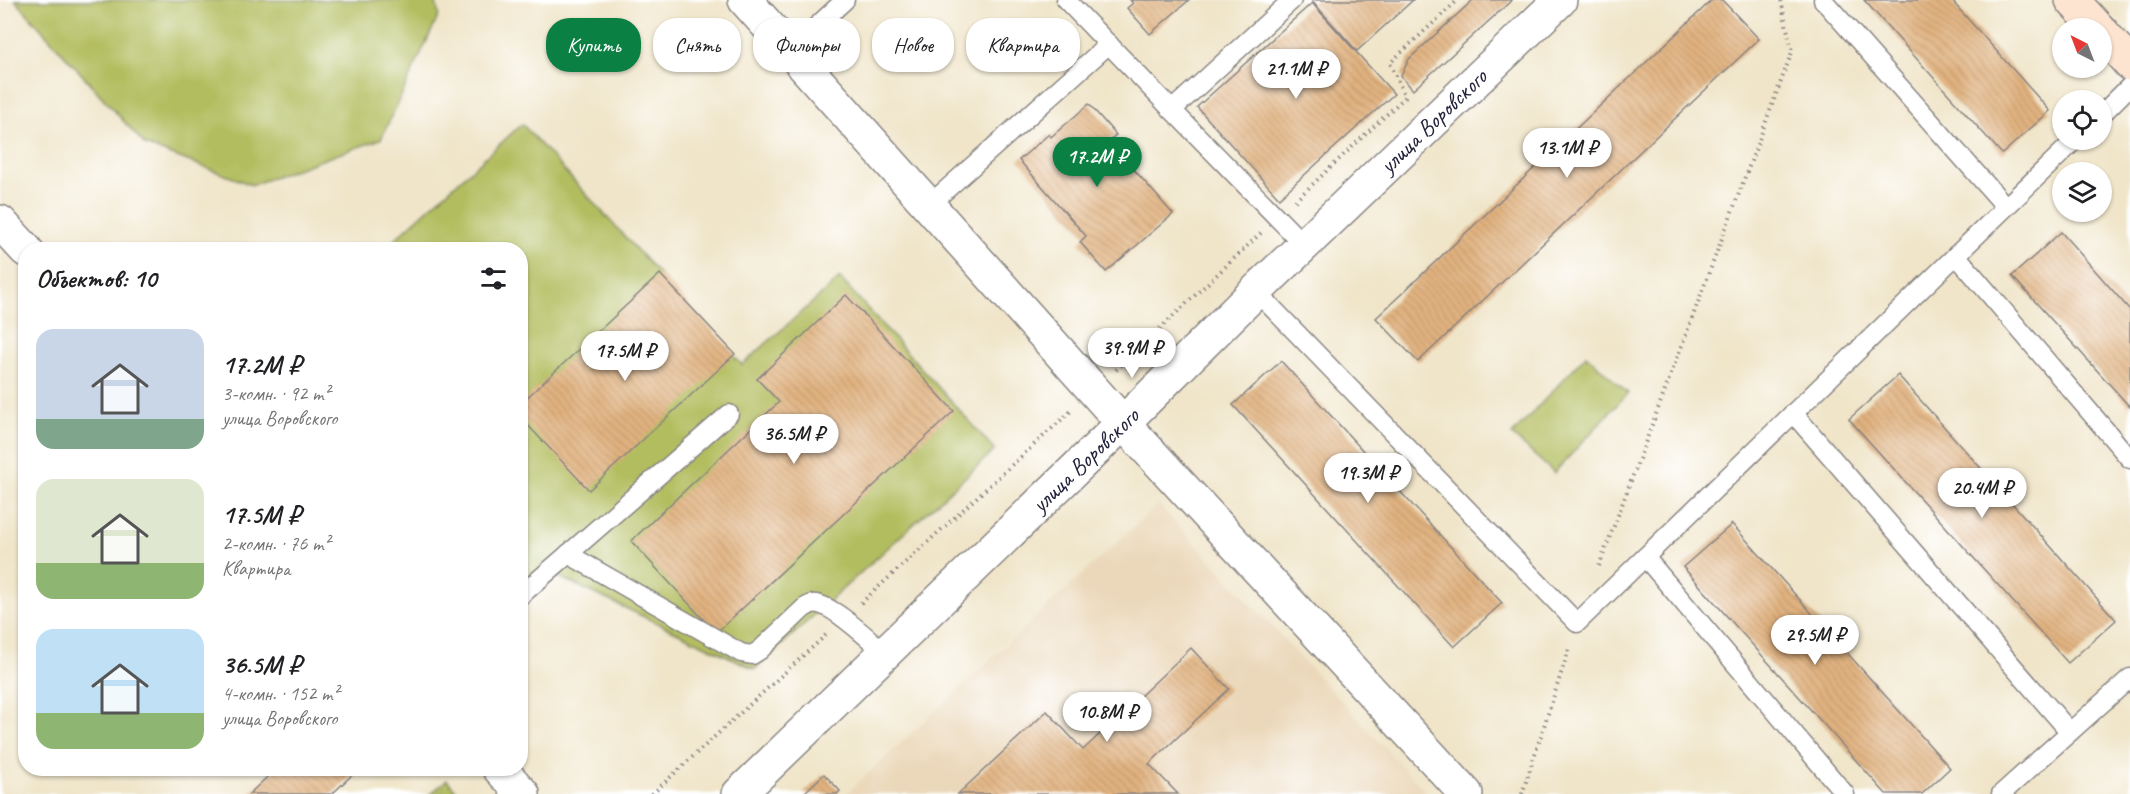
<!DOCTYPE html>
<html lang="ru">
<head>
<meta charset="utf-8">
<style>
  body { margin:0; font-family:Caveat,sans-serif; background:#f6f6f6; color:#202124; height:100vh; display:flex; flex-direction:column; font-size:22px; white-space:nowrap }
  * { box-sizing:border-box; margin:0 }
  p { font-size:20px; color:#757577 }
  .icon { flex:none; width:33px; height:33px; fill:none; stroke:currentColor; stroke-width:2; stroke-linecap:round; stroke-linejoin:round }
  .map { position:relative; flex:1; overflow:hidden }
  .side { position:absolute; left:18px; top:242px; width:510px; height:534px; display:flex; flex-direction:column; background:#fff; border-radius:24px; box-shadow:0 2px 4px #0004 }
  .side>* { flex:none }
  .banner { position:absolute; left:546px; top:18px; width:570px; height:54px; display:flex; gap:12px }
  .needle { width:39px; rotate:318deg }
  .fabs { position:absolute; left:2052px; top:18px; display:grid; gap:12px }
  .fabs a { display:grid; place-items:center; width:60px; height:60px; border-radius:50%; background:#fff; box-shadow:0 2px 4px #0004; font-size:30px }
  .price { position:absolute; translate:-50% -51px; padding:0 14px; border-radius:21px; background:#fff; color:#222; font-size:20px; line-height:39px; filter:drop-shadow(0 2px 3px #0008) }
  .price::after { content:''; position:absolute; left:50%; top:36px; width:18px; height:14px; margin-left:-9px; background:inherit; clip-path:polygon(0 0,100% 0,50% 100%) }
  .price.on { background:#0b8043; color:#fff }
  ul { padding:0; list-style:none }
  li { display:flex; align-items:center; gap:18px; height:150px; padding:0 18px }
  li span { display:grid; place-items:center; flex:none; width:168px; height:120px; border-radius:18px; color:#555 }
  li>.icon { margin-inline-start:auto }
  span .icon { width:72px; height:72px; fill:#fffc; stroke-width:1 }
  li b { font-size:26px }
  h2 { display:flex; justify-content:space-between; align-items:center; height:72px; padding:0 18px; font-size:26px }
  .chip { padding:0 21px; border-radius:24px; background:#fff; box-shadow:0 2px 4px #0004; font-size:21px; line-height:54px }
  .chip.on { background:#0b8043; color:#fff }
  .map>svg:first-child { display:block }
  .built { fill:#ebd8ba }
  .green { fill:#b2bd5f; stroke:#6a704d; stroke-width:1.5 }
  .park { fill:url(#park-tufts); stroke:#6a704d; stroke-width:1.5 }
  .building { fill:url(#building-back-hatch) }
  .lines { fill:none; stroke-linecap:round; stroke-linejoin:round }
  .lane-casing { stroke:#898482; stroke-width:21 }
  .street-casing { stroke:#898482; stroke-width:36 }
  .secondary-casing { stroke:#898482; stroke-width:36 }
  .path { stroke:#898482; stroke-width:4; stroke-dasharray:1.5 4.5; stroke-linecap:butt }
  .lane { stroke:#fff; stroke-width:18 }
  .street { stroke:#fff; stroke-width:33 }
  .secondary { stroke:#fde4d1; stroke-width:33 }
  .labels { text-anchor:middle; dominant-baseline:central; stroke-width:5; stroke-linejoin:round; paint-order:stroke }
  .street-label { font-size:24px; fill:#22223b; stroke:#fff }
</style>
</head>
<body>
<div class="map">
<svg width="2130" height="794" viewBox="0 0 2130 794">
  <defs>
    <pattern id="park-tufts" width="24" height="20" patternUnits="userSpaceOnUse" patternTransform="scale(1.5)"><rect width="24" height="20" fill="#b2bd5f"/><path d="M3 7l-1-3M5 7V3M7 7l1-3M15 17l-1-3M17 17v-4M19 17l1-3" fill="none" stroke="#99a253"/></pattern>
    <pattern id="building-back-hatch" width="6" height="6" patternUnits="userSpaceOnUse" patternTransform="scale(1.5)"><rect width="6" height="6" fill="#e1b27f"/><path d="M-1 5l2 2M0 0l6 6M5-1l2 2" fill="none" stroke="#c1996f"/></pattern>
  </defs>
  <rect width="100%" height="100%" fill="#fff"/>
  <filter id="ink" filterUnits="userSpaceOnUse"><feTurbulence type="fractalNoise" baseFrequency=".0167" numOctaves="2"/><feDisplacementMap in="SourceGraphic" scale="12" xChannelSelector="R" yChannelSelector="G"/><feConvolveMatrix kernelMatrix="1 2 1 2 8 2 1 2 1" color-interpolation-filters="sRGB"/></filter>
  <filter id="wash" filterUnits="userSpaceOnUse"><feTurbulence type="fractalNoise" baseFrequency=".008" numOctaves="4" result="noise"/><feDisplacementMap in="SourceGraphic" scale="24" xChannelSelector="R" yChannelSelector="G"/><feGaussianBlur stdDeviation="1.35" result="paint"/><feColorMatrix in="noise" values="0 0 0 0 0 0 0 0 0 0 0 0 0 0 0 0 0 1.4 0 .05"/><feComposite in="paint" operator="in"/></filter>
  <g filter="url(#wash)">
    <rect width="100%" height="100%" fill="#f0e5c9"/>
    <!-- built -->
    <path class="built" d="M1158,504L1428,794H846Z"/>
    <!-- green -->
    <g class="green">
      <path d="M15,0H435L439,15L381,139L252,185L145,145Z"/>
      <path d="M522,124L742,365L840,278L995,450L755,669L555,575L521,605L520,249H384Z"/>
      <path d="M1586,355L1628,393L1554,473L1512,435Z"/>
    </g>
    <!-- park -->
    <path class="park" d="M447,780L459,794H430Z"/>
    <g id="blocks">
      <!-- building -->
      <g class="building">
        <path d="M1130,0H1189L1150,34L1127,8L1133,3Z"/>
        <path d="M1311,0H1413L1357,51Z"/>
        <path d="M1473,0H1512L1413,90L1401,76L1409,59Z"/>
        <path d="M1712,0H1722L1759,39L1418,362L1376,318Z"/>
        <path d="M1864,0H1951L2050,111L2002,154Z"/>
        <path d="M1312,3L1394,94L1279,198L1197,107Z"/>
        <path d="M1089,104L1116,135L1109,141L1173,214L1106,272L1080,242L1086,236L1019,160L1049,134L1051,137Z"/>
        <path d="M2061,232L2130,310V407L2012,276Z"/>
        <path d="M660,274L735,354L589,490L520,417V404Z"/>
        <path d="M846,295L954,411L716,633L631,541L779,402L757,379Z"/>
        <path d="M1281,361L1502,603L1454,647L1233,405Z"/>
        <path d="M1898,375L2116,620L2068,663L1849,419Z"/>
        <path d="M1732,524L1950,768L1922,794H1886L1683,567Z"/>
        <path d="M1191,648L1229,689L1149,764L1178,794H958L1047,711L1083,750Z"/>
        <path d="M277,768H355L354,773L332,794H249Z"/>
        <path d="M824,774L840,791L837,794H803Z"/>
      </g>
    </g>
  </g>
  <g filter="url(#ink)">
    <use href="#blocks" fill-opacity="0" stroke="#898482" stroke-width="1.5"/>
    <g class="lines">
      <!-- lane casing -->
      <g class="lane-casing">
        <g id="lane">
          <path d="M1066,0L1172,110"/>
          <path d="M1292,0L1172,110L1304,245"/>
          <path d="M1823,0L2006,207"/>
          <path d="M791,50L845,0"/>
          <path d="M2102,114L2130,86"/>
          <path d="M929,205L1109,44"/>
          <path d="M1956,255L2130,459"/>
          <path d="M1256,291L1577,623L2075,140"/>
          <path d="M1793,413L2070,732"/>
          <path d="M568,554L741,653L752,655L760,650L804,608C805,608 810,604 812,604C828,600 872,642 885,653"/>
          <path d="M1645,557L1845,794"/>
          <path d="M520,596L729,414"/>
          <path d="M2001,794L2130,678"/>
        </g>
      </g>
      <!-- street casing -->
      <g class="street-casing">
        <g id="street">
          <path d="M745,0L1123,423L1466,794"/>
          <path d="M0,222L26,250"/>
          <path d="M499,768L523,794"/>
          <path d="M739,794L1123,423L1256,291L1560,0"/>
        </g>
      </g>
      <!-- secondary casing -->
      <g class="secondary-casing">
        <g id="secondary">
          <path d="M2072,0L2098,28"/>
          <path d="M2102,32L2130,64"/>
        </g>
      </g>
      <!-- path -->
      <g class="path">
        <path d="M1295,201L1405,97L1390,63L1458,0"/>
        <path d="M1116,370L1261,233"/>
        <path d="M1599,566L1792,52L1781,0"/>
        <path d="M861,603L1071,411"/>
        <path d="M652,794L827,634"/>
        <path d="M1522,794L1570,646"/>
      </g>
      <!-- lane -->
      <use href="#lane" class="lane"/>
      <!-- street -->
      <use href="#street" class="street"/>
      <!-- secondary -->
      <use href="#secondary" class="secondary"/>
    </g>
  </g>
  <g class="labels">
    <!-- street labels -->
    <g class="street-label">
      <text transform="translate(1433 121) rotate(-44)">улица Воровского</text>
      <text transform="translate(1085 460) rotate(-44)">улица Воровского</text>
    </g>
  </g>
</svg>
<div class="fabs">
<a><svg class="needle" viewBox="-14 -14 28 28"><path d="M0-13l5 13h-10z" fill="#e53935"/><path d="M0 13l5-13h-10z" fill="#757577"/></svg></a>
<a><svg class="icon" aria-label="locate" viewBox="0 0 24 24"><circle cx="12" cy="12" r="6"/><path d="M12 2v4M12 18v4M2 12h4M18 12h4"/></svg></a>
<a><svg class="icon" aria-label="layers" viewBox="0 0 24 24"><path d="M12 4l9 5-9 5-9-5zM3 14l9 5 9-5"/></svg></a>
</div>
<b class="price" style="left:1296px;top:100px">21.1M ₽</b>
<b class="price" style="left:1567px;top:179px">13.1M ₽</b>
<b class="price on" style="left:1097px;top:188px">17.2M ₽</b>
<b class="price" style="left:1132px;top:379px">39.9M ₽</b>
<b class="price" style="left:625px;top:382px">17.5M ₽</b>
<b class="price" style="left:794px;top:465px">36.5M ₽</b>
<b class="price" style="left:1368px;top:504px">19.3M ₽</b>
<b class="price" style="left:1982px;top:519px">20.4M ₽</b>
<b class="price" style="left:1815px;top:666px">29.5M ₽</b>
<b class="price" style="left:1107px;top:743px">10.8M ₽</b>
<div class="banner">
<a class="chip on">Купить</a>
<a class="chip">Снять</a>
<a class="chip">Фильтры</a>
<a class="chip">Новое</a>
<a class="chip">Квартира</a>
</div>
<section class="side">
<h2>Объектов: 10<svg class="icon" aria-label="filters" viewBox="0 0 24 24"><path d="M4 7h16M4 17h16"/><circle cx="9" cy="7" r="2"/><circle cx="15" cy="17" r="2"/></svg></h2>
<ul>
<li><span style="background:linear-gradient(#c9d6e8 75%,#7fa58c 0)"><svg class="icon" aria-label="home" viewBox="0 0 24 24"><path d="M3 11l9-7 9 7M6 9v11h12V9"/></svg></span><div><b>17.2M ₽</b><p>3-комн. · 92 m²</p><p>улица Воровского</p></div></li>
<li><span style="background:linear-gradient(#dfe7d0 70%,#8fb573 0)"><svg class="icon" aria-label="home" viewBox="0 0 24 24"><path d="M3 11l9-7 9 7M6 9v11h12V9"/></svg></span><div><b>17.5M ₽</b><p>2-комн. · 76 m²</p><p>Квартира</p></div></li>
<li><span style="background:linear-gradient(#bfe0f5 70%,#8fb573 0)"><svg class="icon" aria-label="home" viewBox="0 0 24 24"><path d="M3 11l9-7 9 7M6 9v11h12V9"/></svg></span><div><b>36.5M ₽</b><p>4-комн. · 152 m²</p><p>улица Воровского</p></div></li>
</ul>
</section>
</div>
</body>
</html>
